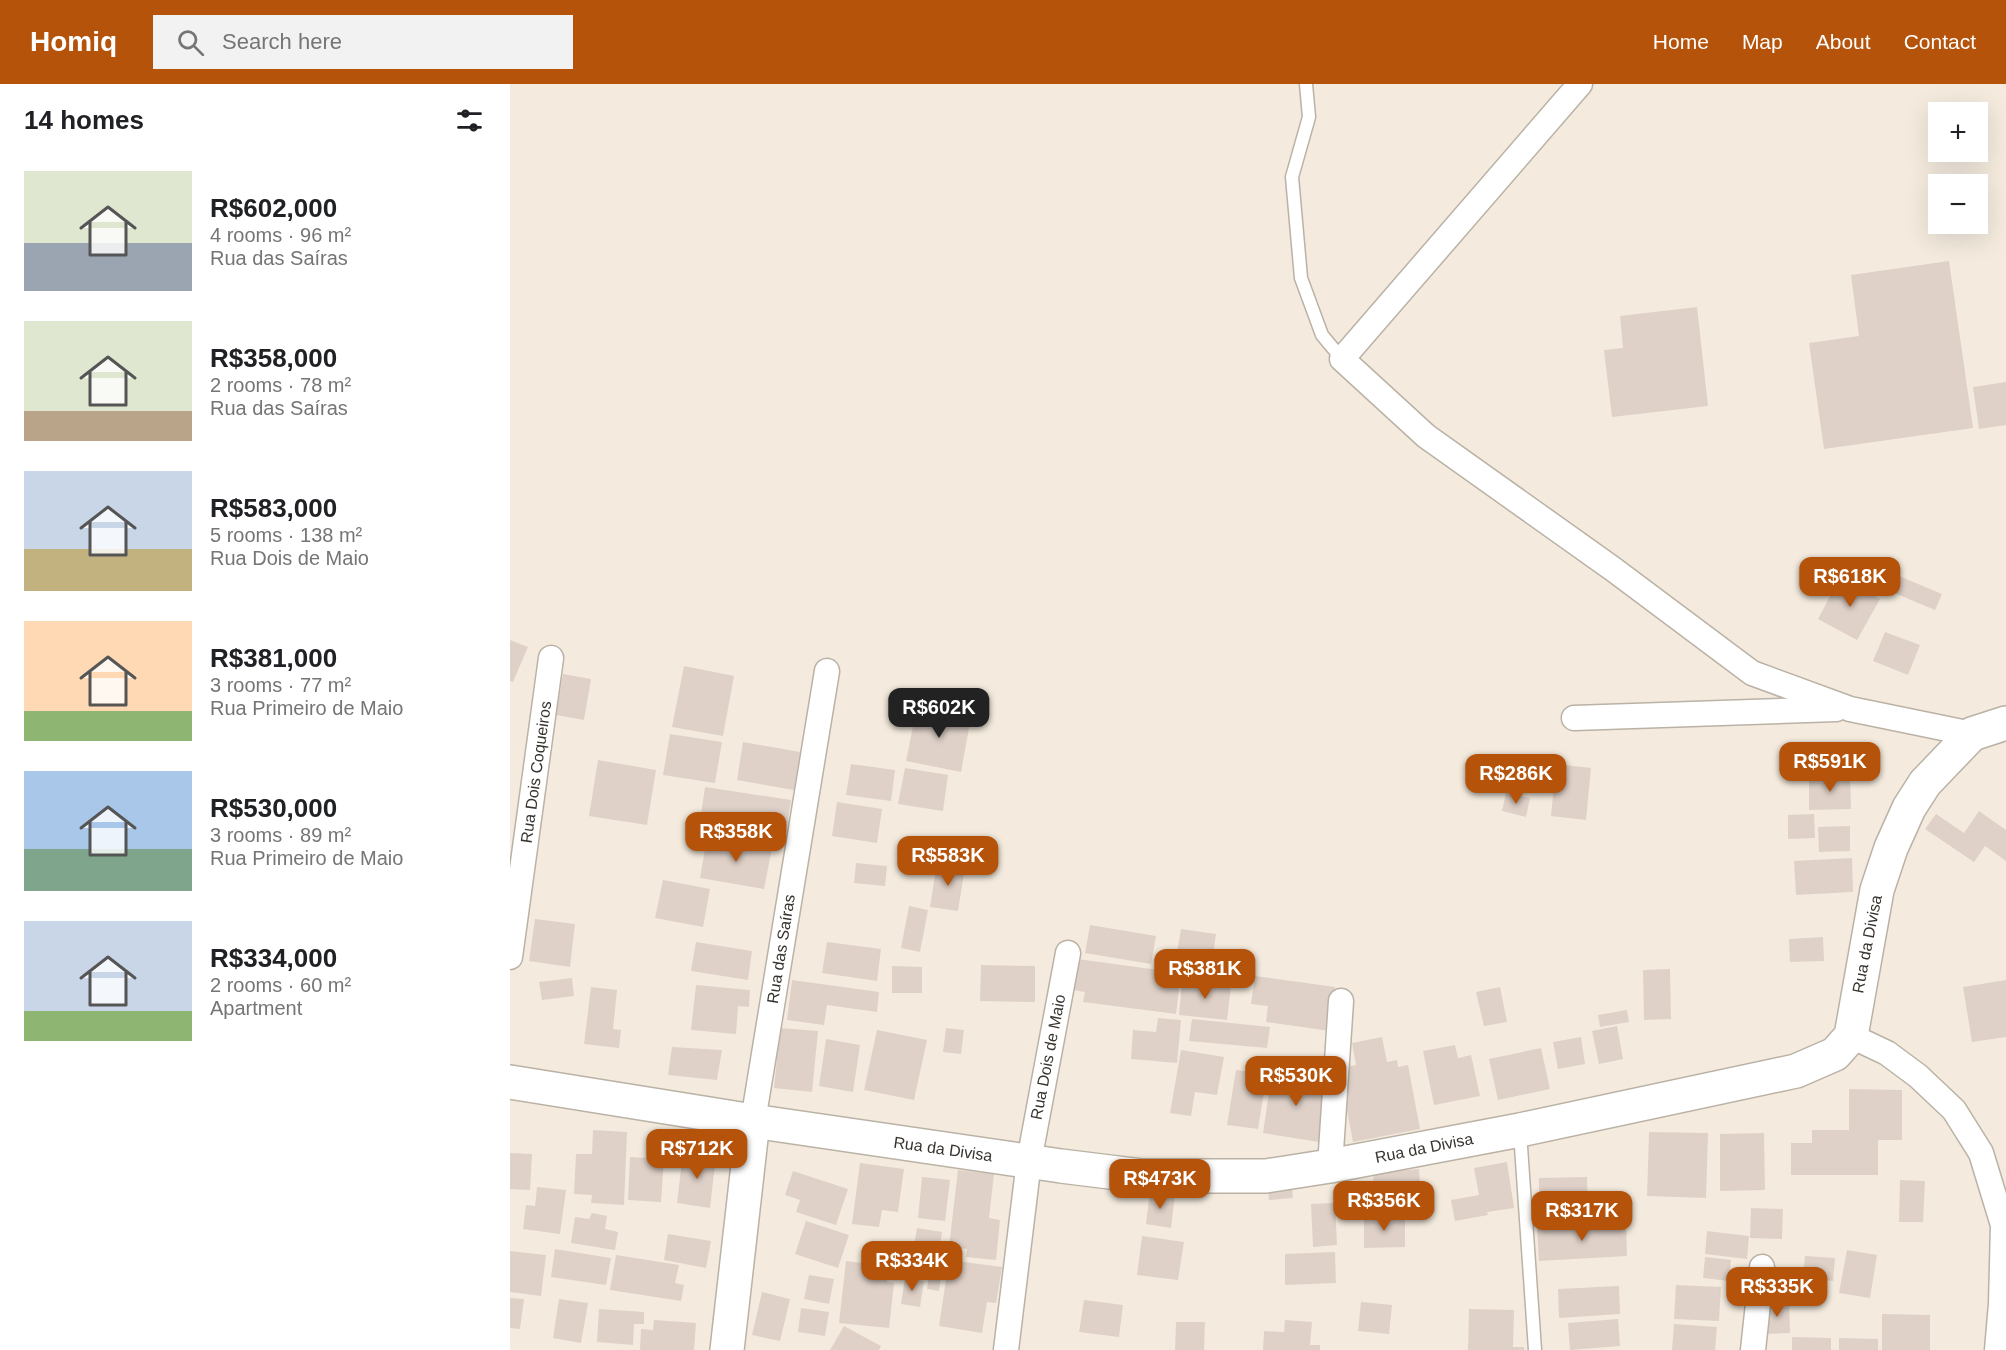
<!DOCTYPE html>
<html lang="en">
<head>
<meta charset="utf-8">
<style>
  body { margin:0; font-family:Helvetica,sans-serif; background:#f2f2f2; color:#202124; height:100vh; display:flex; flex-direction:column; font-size:22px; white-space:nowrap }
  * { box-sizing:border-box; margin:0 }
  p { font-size:20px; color:#757577 }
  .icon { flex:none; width:33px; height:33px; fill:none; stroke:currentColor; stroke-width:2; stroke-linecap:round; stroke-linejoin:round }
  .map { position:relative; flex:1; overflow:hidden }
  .details { display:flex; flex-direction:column; background:#fff; width:510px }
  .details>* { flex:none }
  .tools { position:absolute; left:1418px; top:18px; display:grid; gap:12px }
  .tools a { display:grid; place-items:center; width:60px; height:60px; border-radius:0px; background:#fff; box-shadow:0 6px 24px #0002; font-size:30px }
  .price { position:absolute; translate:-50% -51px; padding:0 14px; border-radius:12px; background:#b45309; color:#fff; font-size:20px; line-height:39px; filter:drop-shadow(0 2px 3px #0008) }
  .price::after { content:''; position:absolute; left:50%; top:36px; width:18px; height:14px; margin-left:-9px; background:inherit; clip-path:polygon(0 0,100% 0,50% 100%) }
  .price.current { background:#222; color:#fff }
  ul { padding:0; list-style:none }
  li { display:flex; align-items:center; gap:18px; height:150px; padding:0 24px }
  li span { display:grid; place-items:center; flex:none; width:168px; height:120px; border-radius:0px; color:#555 }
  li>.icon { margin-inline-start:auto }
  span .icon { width:72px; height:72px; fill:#fffc; stroke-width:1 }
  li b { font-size:26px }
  h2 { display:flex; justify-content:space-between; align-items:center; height:72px; padding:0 24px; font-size:26px }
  header { display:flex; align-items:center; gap:36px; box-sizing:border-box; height:84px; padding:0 30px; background:#b45309; color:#fff }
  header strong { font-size:28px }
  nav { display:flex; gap:33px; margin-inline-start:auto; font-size:21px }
  .search { width:420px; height:54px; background:#f2f2f2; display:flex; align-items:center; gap:15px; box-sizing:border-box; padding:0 21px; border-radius:0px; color:#757577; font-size:22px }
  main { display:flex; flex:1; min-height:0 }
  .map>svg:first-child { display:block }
  .building { fill:#dfd1c8 }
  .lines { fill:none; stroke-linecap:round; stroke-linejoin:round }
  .lane-casing { stroke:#bab2a5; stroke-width:15 }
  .street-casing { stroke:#bab2a5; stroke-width:27 }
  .secondary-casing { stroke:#bab2a5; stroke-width:36 }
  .lane { stroke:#fff; stroke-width:12 }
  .street { stroke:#fff; stroke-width:24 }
  .secondary { stroke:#fff; stroke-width:33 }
  .labels { text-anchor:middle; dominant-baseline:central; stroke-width:5; stroke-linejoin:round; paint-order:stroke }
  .street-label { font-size:16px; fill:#37332e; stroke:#fff }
</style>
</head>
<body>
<header>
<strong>Homiq</strong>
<div class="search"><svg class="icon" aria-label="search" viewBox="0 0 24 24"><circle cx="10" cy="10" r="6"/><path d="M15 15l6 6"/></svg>Search here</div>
<nav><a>Home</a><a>Map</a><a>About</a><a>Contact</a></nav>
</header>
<main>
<section class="details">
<h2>14 homes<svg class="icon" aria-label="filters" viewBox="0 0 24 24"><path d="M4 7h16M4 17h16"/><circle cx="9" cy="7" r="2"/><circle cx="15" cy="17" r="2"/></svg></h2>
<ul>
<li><span style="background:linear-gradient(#dfe7d0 60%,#9aa5b1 0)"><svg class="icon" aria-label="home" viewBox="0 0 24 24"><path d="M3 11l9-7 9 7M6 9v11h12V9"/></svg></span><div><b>R$602,000</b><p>4 rooms · 96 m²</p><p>Rua das Saíras</p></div></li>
<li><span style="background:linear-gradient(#dfe7d0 75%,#b9a48a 0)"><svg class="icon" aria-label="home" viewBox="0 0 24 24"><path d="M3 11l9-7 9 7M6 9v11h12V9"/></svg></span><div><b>R$358,000</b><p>2 rooms · 78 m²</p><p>Rua das Saíras</p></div></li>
<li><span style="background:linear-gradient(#c9d6e8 65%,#c2b280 0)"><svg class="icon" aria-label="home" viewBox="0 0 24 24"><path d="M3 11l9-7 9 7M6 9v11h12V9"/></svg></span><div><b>R$583,000</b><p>5 rooms · 138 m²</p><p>Rua Dois de Maio</p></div></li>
<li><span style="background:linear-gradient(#ffd9b3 75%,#8fb573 0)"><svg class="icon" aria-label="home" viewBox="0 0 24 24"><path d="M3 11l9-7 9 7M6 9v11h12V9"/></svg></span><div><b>R$381,000</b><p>3 rooms · 77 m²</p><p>Rua Primeiro de Maio</p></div></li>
<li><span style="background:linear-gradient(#a9c7e8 65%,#7fa58c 0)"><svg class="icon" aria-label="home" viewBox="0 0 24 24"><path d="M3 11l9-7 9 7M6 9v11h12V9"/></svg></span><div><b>R$530,000</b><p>3 rooms · 89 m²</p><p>Rua Primeiro de Maio</p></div></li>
<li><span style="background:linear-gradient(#c9d6e8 75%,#8fb573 0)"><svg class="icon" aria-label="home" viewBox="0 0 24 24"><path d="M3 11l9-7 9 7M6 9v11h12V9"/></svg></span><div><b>R$334,000</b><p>2 rooms · 60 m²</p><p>Apartment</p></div></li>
</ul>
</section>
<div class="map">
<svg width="1496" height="1266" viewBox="0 0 1496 1266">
  <rect width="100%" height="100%" fill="#f4ebde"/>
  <!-- building -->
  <g class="building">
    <path d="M1439,177L1463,344L1314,365L1299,259L1349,252L1341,191Z"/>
    <path d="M1187,223L1198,322L1102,333L1094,266L1113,264L1110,232Z"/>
    <path d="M1496,298V341L1469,345L1463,303Z"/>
    <path d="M1349,490L1363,498L1357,508L1370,515L1347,556L1308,535L1325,503L1337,510Z"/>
    <path d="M1389,492L1432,510L1425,526L1382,508Z"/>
    <path d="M1375,548L1410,561L1398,591L1363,577Z"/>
    <path d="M0,556L18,563L3,598L0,597Z"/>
    <path d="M174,582L224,592L213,652L162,643Z"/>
    <path d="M53,590L81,595L74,636L46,631Z"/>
    <path d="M407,623L461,633L451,688L396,677Z"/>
    <path d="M160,650L212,658L205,699L153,691Z"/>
    <path d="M233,658L290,668L284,706L227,696Z"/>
    <path d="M88,676L146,686L137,741L79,732Z"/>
    <path d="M341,680L385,686L381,717L336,711Z"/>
    <path d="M1046,680L1081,684L1076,736L1041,732Z"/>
    <path d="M395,684L438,691L433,727L388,720Z"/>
    <path d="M1340,692L1341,725L1299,726V693Z"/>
    <path d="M195,703L281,716L276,750L190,737Z"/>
    <path d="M996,709L1020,714L1016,733L992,727Z"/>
    <path d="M327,718L372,725L367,759L322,752Z"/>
    <path d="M1469,727L1496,746V777L1475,762L1464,778L1415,745L1426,730L1454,749Z"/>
    <path d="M1304,730L1305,754L1278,755V731Z"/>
    <path d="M1340,742V767L1309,768L1308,743Z"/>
    <path d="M197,753L262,764L254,805L190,794Z"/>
    <path d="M1342,774L1343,808L1286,811L1284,777Z"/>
    <path d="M346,779L377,782L375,802L344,799Z"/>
    <path d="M427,779L455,783L448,827L420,823Z"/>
    <path d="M153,796L200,805L193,843L145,834Z"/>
    <path d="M399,822L418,826L410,868L391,864Z"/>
    <path d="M25,835L65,840L60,883L19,877Z"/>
    <path d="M580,841L646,852L641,880L575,869Z"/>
    <path d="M671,845L706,850L701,886L665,881Z"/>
    <path d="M1313,853L1314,877L1280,878L1279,855Z"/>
    <path d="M186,858L242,867L238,896L181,887Z"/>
    <path d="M317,858L371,865L367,897L312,889Z"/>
    <path d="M567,875L671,889L666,930L573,918L575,908L563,906Z"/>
    <path d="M471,881L525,882V918L470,917Z"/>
    <path d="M382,882L412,883V909H382Z"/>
    <path d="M1160,885L1161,935L1134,936L1133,886Z"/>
    <path d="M745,892L825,903L820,947L756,938L758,922L741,920Z"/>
    <path d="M62,894L64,912L32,916L29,898Z"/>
    <path d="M282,896L369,908L367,928L317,921L314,941L277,936Z"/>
    <path d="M1496,896V953L1462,958L1453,903Z"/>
    <path d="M672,897L721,902L717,936L669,931Z"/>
    <path d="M186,901L240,906L239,923L228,922L226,950L181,946Z"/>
    <path d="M81,903L107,906L103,945L111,946L109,964L74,960Z"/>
    <path d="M990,903L997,938L974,942L966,908Z"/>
    <path d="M1117,926L1119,938L1090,943L1088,931Z"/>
    <path d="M648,934L671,936L667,979L621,975L623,946L646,948Z"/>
    <path d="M682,935L760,943L757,964L679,957Z"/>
    <path d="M1107,942L1113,975L1089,980L1082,947Z"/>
    <path d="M270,944L308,947L302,1008L264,1004Z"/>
    <path d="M436,944L454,946L451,970L433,968Z"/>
    <path d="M367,946L417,956L404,1016L354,1006Z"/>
    <path d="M872,953L877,978L887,976L888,983L898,981L910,1045L843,1058L831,994L839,993L837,983L846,981L842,959Z"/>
    <path d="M1071,953L1075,980L1048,985L1043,958Z"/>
    <path d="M316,955L350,961L343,1008L309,1002Z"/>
    <path d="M945,961L948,974L961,971L970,1012L924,1021L913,967Z"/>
    <path d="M162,963L212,966L207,996L158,991Z"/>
    <path d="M1031,964L1040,1005L988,1016L979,975Z"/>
    <path d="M671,966L714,973L707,1011L685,1008L681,1032L660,1029Z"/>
    <path d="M726,986L757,990L748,1045L717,1041Z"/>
    <path d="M762,988L818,996L809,1058L753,1049Z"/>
    <path d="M1339,1005L1392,1006V1056H1368V1091H1281V1059H1302V1046H1339Z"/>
    <path d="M83,1046L117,1048L114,1121L81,1119L82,1111L64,1110L66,1070H82Z"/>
    <path d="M1139,1048L1198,1049L1196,1114L1137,1112Z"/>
    <path d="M1254,1049L1255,1106L1210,1107V1050Z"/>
    <path d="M173,1068L206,1072L200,1124L167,1119Z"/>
    <path d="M0,1069L22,1070L20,1106L0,1105Z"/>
    <path d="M120,1073L154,1075L151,1118L118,1116Z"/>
    <path d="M997,1078L1004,1124L977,1128L978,1131L945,1137L941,1116L969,1111L964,1084Z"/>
    <path d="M350,1079L394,1085L388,1128L372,1126L369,1143L342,1140Z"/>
    <path d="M909,1085L911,1117L924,1116L925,1128L898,1130L897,1123L865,1125L863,1089Z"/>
    <path d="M448,1086L484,1090L479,1134L490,1136L486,1176L456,1173L457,1165L439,1163Z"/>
    <path d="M283,1087L338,1105L326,1141L286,1128L290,1116L275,1111Z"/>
    <path d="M412,1093L440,1096L435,1137L408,1134Z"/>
    <path d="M1077,1093L1078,1129H1029V1094Z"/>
    <path d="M1390,1096L1415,1097L1413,1138H1389Z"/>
    <path d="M782,1101L783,1114L759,1116L758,1103Z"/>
    <path d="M27,1103L56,1106L50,1150L13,1145L16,1121L25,1122Z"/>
    <path d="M640,1107L665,1111L661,1144L636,1140Z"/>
    <path d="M825,1119L827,1161L803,1163L801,1120Z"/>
    <path d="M1241,1124L1273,1125L1272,1155L1240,1154Z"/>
    <path d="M82,1129L97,1132L95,1145L108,1148L105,1166L61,1159L65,1133L79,1135Z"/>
    <path d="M854,1132H895V1163L854,1164Z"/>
    <path d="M296,1137L339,1151L328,1184L285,1170Z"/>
    <path d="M1116,1140L1117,1172L1029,1177L1027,1145Z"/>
    <path d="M407,1144L432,1148L429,1167L404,1163Z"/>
    <path d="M1197,1147L1239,1152L1237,1175L1195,1170Z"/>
    <path d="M158,1150L201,1157L196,1184L154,1176Z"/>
    <path d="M632,1152L674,1158L668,1196L627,1191Z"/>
    <path d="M45,1165L101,1174L96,1201L41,1193Z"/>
    <path d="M400,1166L434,1172L429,1207L417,1205L419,1193L396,1190Z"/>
    <path d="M1337,1166L1367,1171L1360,1214L1329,1209Z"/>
    <path d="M0,1167L36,1171L31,1212L0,1208Z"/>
    <path d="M825,1168L826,1199L775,1201V1170Z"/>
    <path d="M106,1171L169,1181L165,1199L174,1201L171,1217L100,1206Z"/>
    <path d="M1295,1172L1325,1174L1323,1197L1293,1194Z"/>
    <path d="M1195,1173L1221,1176L1219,1197L1193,1194Z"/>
    <path d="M439,1176L492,1183L486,1219L477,1218L472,1249L429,1242Z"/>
    <path d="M336,1177L379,1182L377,1198L384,1199L379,1244L329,1239Z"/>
    <path d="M299,1191L324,1195L319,1220L294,1215Z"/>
    <path d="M395,1194L414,1197L410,1223L391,1220Z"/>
    <path d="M1166,1201L1211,1203L1209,1237L1164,1235Z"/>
    <path d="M1109,1202L1110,1230L1049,1234L1048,1205Z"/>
    <path d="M252,1208L280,1215L270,1257L242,1251Z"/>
    <path d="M0,1214L14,1215L10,1245L0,1244Z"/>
    <path d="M49,1215L78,1219L71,1259L43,1254Z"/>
    <path d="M574,1216L613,1221L609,1253L569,1248Z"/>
    <path d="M1279,1217L1280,1249L1254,1250L1253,1218Z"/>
    <path d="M851,1218L882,1221L879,1250L848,1247Z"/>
    <path d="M291,1224L319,1228L315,1252L288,1248Z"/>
    <path d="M89,1225L134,1228V1240H124L123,1261L87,1258Z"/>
    <path d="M959,1225L1004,1226L1003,1263H1014V1266H958Z"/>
    <path d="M1372,1230L1420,1231V1266H1372Z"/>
    <path d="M1108,1235L1110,1262L1060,1266L1058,1239Z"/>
    <path d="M144,1236L186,1239L184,1266H130L131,1245L143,1246Z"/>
    <path d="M775,1236L802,1238L800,1261H810V1266H753L754,1247L774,1248Z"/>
    <path d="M666,1238H695L694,1266H665Z"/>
    <path d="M1164,1240L1207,1243L1205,1266H1162Z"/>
    <path d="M334,1242L371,1262L369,1266H320Z"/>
    <path d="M1282,1253L1321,1254V1266H1282Z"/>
    <path d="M1329,1254L1368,1255V1266H1329Z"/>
  </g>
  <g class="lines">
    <!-- lane casing -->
    <g class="lane-casing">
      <g id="lane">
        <path d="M796,0L799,33L782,93L791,194L812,251L832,275"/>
        <path d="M1010,1048L1025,1266"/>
      </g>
    </g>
    <!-- street casing -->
    <g class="street-casing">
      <g id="street">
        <path d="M1070,0L832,275L916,352L1103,485L1242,589L1340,625L1462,650"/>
        <path d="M1064,634L1326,625"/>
        <path d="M0,873L41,574"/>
        <path d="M1341,952L1377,969L1408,992L1444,1026L1471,1069L1493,1141L1491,1220L1487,1266"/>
        <path d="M243,1037L317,587"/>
        <path d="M820,1082L831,917"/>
        <path d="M496,1266L519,1077L558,869"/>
        <path d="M1243,1266L1252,1183"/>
      </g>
    </g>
    <!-- secondary casing -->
    <g class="secondary-casing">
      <g id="secondary">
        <path d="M0,998L243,1037L551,1082L632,1092H756L820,1082L1010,1046L1286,987L1325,970L1341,952L1367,806L1381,764L1399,724L1415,699L1462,650L1496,639"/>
        <path d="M217,1266L243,1037"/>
      </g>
    </g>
    <!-- lane -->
    <use href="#lane" class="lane"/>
    <!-- street -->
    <use href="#street" class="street"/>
    <!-- secondary -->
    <use href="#secondary" class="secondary"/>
  </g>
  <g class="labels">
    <!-- street labels -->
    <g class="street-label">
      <text transform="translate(26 688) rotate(-82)">Rua Dois Coqueiros</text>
      <text transform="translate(1357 860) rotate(-79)">Rua da Divisa</text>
      <text transform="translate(271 865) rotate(-81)">Rua das Saíras</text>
      <text transform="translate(538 973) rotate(-79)">Rua Dois de Maio</text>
      <text transform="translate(914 1064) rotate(-11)">Rua da Divisa</text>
      <text transform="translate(433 1065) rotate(8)">Rua da Divisa</text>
    </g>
  </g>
</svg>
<div class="tools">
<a>+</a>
<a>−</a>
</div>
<b class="price" style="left:1340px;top:524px">R$618K</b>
<b class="price current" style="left:429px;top:655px">R$602K</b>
<b class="price" style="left:1320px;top:709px">R$591K</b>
<b class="price" style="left:1006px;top:721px">R$286K</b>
<b class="price" style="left:226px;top:779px">R$358K</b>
<b class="price" style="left:438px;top:803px">R$583K</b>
<b class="price" style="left:695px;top:916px">R$381K</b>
<b class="price" style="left:786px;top:1023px">R$530K</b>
<b class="price" style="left:187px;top:1096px">R$712K</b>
<b class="price" style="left:650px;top:1126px">R$473K</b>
<b class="price" style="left:874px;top:1148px">R$356K</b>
<b class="price" style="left:1072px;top:1158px">R$317K</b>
<b class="price" style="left:402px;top:1208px">R$334K</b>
<b class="price" style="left:1267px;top:1234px">R$335K</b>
</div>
</main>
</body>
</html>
